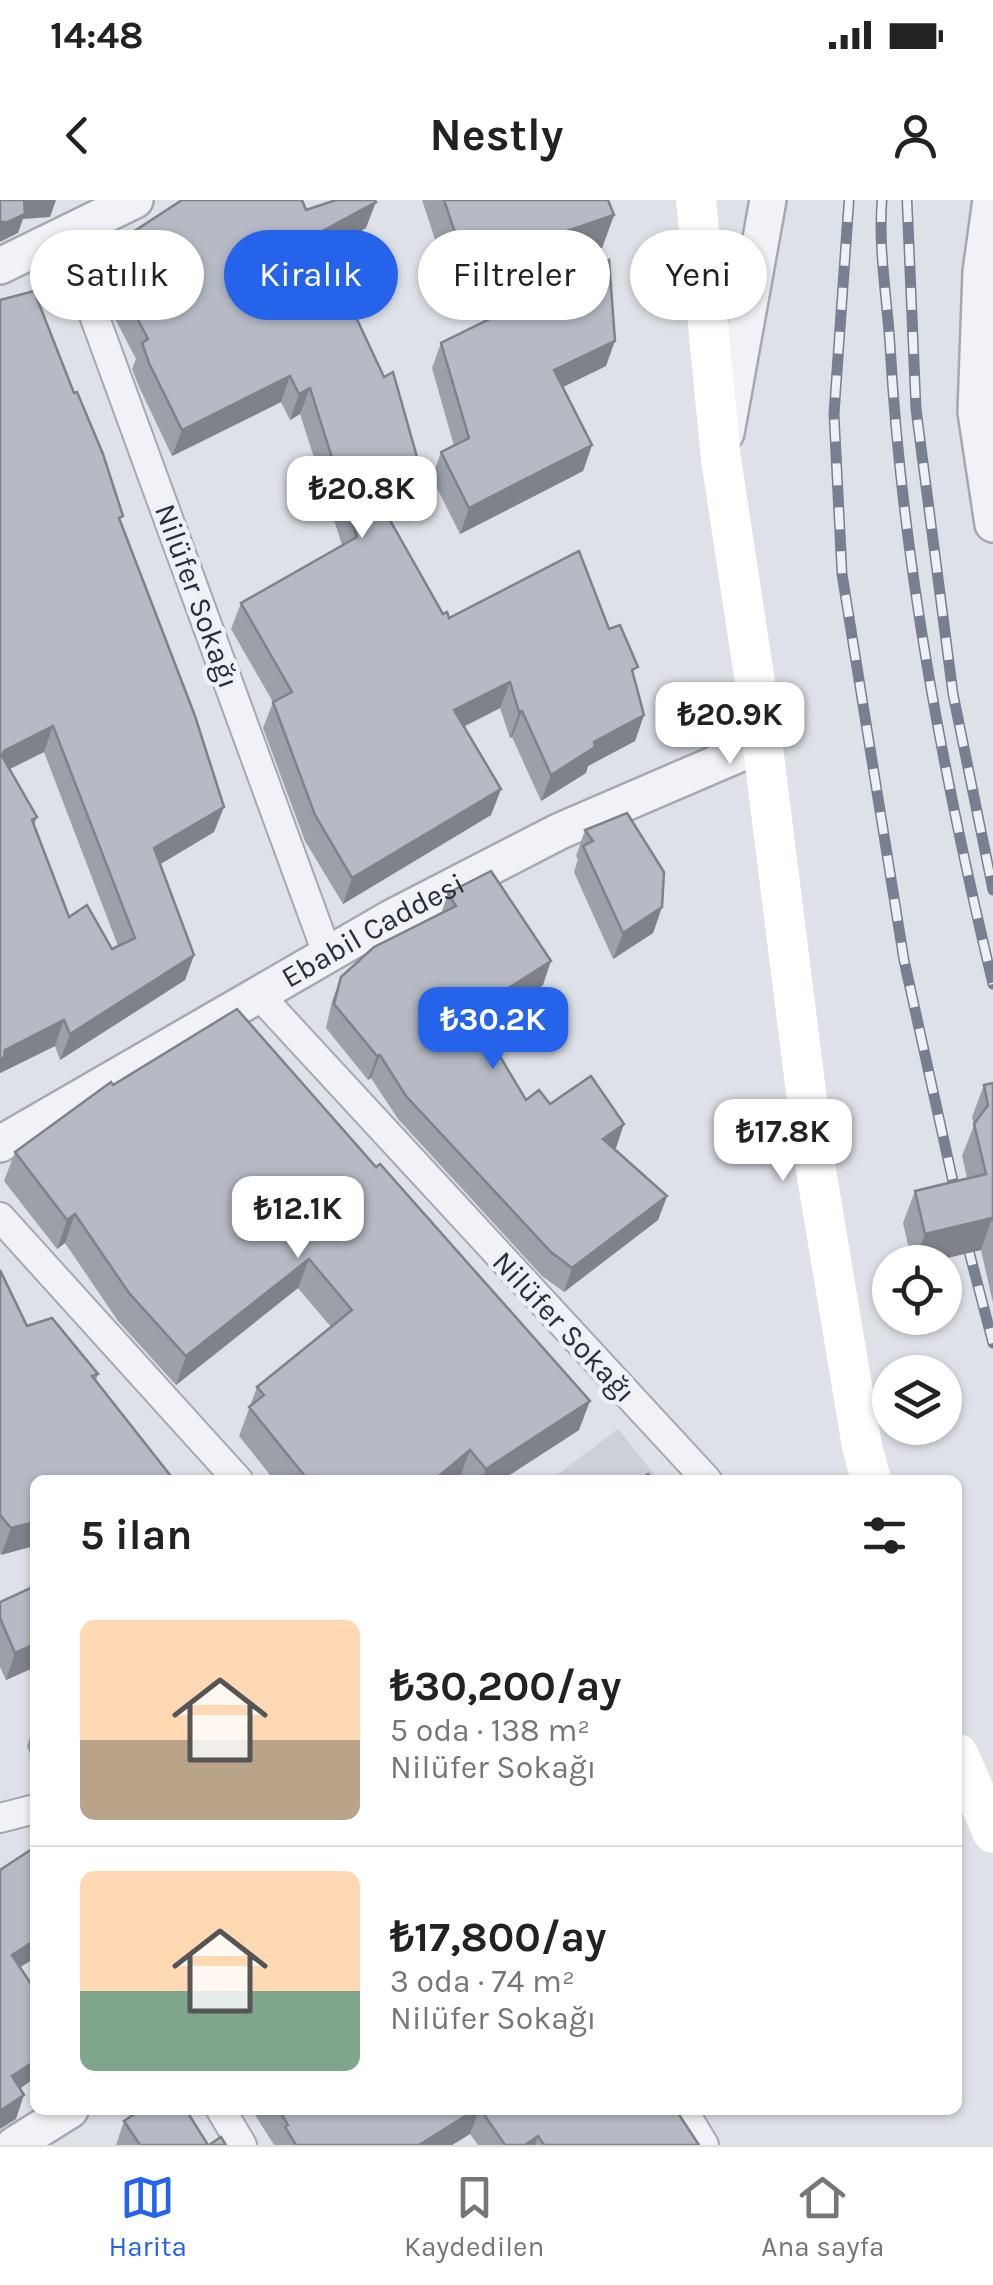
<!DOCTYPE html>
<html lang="tr">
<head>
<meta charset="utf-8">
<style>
  body { margin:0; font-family:Karla,sans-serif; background:#f2f2f2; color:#222; height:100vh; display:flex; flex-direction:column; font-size:38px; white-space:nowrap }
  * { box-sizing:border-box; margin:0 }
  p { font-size:32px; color:#767676 }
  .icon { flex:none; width:55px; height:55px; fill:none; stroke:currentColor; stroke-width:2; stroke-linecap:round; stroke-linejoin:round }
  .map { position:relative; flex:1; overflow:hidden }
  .sheet { position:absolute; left:30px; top:1275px; width:932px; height:640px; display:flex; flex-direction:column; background:#fff; border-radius:15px; box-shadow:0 2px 8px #0004 }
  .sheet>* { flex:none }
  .guide { position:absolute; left:30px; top:30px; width:935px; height:90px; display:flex; gap:20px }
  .controls { position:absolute; left:872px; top:1045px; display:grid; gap:20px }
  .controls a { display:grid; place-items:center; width:90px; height:90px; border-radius:50%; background:#fff; box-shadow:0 2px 8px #0004; font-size:50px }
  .price { position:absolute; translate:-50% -85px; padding:0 22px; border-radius:20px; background:#fff; color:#222; font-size:32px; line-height:65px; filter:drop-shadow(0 2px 5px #0008) }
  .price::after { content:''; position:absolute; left:50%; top:60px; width:30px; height:22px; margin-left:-15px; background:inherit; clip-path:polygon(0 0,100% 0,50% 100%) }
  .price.current { background:#2563eb; color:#fff }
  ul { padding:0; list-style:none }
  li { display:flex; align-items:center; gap:30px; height:250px; padding:0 50px }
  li+li { border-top:2px solid #e0e0e0 }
  li span { display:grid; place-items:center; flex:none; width:280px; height:200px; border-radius:15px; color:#555 }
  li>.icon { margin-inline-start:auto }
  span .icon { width:120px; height:120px; fill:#fffc; stroke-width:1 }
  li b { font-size:42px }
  h2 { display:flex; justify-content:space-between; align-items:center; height:120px; padding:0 50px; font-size:42px }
  .pill { padding:0 35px; border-radius:45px; background:#fff; box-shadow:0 2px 8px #0004; font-size:35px; line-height:90px }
  .pill.current { background:#2563eb; color:#fff }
  .status { display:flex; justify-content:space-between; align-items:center; height:70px; padding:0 50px; background:#fff; direction:ltr }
  .status svg { height:28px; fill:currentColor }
  header { display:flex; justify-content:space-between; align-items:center; height:130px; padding:0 50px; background:#fff; font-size:45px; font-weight:700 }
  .dock { display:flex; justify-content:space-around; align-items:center; height:140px; border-top:2px solid #e0e0e0; background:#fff; font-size:28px; color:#767676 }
  .dock a { display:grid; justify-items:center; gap:5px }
  .dock .current { color:#2563eb }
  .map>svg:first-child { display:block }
  .built { fill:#ccd0d9 }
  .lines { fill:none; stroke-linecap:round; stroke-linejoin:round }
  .minor-casing { stroke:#a4a8b1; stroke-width:32 }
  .tertiary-casing { stroke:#a4a8b1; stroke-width:40 }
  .minor { stroke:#f1f2f6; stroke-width:28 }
  .tertiary { stroke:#f1f2f6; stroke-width:35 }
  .secondary { stroke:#fff; stroke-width:40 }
  .rail-casing { stroke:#787f90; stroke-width:11 }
  .rail { stroke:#edf0f5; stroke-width:8; stroke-dasharray:22; stroke-linecap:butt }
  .wall { fill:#9ca0a9; fill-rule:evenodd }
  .shaded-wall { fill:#7f8289 }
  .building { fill:#b5bac4; stroke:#7f8289; stroke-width:2.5; fill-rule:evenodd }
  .labels { text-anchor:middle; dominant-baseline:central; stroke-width:9; stroke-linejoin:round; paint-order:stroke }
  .street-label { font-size:30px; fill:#282e3e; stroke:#edf0f5 }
</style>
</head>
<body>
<div class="status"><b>14:48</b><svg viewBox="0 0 49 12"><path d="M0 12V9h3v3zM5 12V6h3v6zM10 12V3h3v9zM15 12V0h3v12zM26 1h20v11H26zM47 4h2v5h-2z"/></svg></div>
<header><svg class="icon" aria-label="back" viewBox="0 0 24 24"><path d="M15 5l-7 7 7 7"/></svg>Nestly<svg class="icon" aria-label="person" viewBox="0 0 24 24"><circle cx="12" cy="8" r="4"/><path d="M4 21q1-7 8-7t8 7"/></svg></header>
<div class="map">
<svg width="993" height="1945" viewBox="0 0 993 1945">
  <rect width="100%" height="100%" fill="#dee1e7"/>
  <!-- built -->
  <path class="built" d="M618,1229L659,1280H550Z"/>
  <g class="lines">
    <!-- minor casing -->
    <g class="minor-casing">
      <g id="minor">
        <path d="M65,36L328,756"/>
        <path d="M260,796L707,1280"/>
        <path d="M0,1017L238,1280"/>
        <path d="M0,1618L35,1609"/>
        <path d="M221,1910L242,1945"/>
        <path d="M683,1910L704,1945"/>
      </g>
    </g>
    <!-- tertiary casing -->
    <g class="tertiary-casing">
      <g id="tertiary">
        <path d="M991,0L981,72L976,212L993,324"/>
        <path d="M0,66L135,0"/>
        <path d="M726,233L768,0"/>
        <path id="s1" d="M0,944L393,717L560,631L762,544"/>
        <path d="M14,1945L70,1910"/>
      </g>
    </g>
    <!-- minor -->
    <use href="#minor" class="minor"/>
    <!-- tertiary -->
    <use href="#tertiary" class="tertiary"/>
    <!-- secondary -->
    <g class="secondary">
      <path d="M696,0L721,259L754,476L815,964L862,1246L871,1280"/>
      <path d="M958,1554L993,1633"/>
    </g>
    <!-- rail casing -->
    <g class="rail-casing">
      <g id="rail">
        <path d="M849,0L834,214L842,374L904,760L965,1036L993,1143"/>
        <path d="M882,0C878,47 887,98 890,145C902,359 943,575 993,784"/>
        <path d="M907,0L916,209L953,494L993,690"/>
      </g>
    </g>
    <!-- rail -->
    <use href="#rail" class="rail"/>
  </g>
  <!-- wall -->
  <g class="wall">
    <path d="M422,0H608L614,15L602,48L454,97Z"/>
    <path d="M306,10L366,28L325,51L407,283L382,295L380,301L443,414L449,418L609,429L634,478L644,515L635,541L588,566L586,573L541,601L512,537L510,538L500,508L464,527L501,589L491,615L343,704L305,641L263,528L273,502L231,429L241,403L342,345L300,214L290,220L281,202L172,256L140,189L132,169L136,159L112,113L98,75L107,49Z"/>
    <path d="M0,100L121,323L214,632L160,664L194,755L185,780L60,860L55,846L0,873ZM44,552L118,746L112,749L69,717L34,626L37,617L9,569Z"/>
    <path d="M441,143L606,166L563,187L592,245L583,271L460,334L432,278L441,252L454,246L432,168Z"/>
    <path d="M585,630L662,707L653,733L613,759L574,672L578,659L576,656Z"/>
    <path d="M448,693L543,785L494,816L489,830L485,832L526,900L550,904L624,924L614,949L667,996L658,1020L564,1092L542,1076L398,919L371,878L368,880L326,828L332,801L341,777L441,714Z"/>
    <path d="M993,883V1103L981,1050L930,1062H912L903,1023L915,991L967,978L962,956L974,925L972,917L984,885Z"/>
    <path d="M113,885L579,1230L502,1280H274L239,1236L257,1187L331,1127L298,1088L176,1185L118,1121L65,1043L57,1049L4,981L15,952Z"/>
    <path d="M0,1070L27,1126L98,1174L96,1181L35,1280V1363L30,1347L0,1354Z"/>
    <path d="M35,1386V1467L6,1480L0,1467V1402Z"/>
    <path d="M35,1523V1567L27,1546Z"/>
    <path d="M252,1910H676L699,1945H478L470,1934L452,1945H274Z"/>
    <path d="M124,1921L208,1945H116Z"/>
  </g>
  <!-- shaded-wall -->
  <g class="shaded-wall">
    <path d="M24,0H56L50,17L23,19L18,33L0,42V22Z"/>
    <path d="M376,2L366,28L308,60L317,34Z"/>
    <path d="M614,15L602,48L454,97L466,65Z"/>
    <path d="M615,141L606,166L544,196L554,170Z"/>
    <path d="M290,176L281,202L172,256L182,230Z"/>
    <path d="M310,188L300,214L290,220L299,194Z"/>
    <path d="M592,245L583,271L460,334L469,308Z"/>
    <path d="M417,257L407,283L382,295L376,311L374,292L385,272Z"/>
    <path d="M510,482L500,508L444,536L454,510Z"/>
    <path d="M522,511L512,537L510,538L519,512Z"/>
    <path d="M644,515L635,541L588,566L586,573L541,601L551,575L594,542Z"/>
    <path d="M53,526L44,552L0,574V561L4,551Z"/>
    <path d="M501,589L491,615L343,704L352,678Z"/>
    <path d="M224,607L214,632L144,674L154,648Z"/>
    <path d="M662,707L653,733L613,759L623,733Z"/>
    <path d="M194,755L185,780L60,860L70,834Z"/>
    <path d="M551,761L543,785L494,816L489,830L468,841L477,818L493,798Z"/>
    <path d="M64,820L55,846L0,873V860L5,850Z"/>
    <path d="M380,855L371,878L368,880L377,856Z"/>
    <path d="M624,924L616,948L594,963L603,939Z"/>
    <path d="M667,996L658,1020L564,1092L572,1068Z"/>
    <path d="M75,1014L65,1043L57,1049L67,1020Z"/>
    <path d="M992,1018L981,1050L930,1062H914L925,1034Z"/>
    <path d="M309,1059L298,1088L176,1185L186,1156Z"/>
    <path d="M590,1201L579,1230L502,1280H482L486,1269Z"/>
    <path d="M470,1250L459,1280H434Z"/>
    <path d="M35,1322V1334L30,1347L1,1355L11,1328Z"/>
    <path d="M35,1444V1467L6,1480L15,1453Z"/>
    <path d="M35,1740V1758L3,1778L12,1755Z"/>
    <path d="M35,1861V1878L4,1900L12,1876Z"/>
    <path d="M24,1895L16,1919L0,1929V1911Z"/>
    <path d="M475,1910H479L470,1934L452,1945H419Z"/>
    <path d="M538,1936L535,1945H525Z"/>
  </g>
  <!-- building -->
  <g class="building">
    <path d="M0,0H27H24L25,14L8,22H0Z"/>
    <path d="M182,0H302L306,10L336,0H375L376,2L317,34L384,177L393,172L417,257L385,272L386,285L374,292L443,414L447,412L449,418L579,351L609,429L620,425L638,467L632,470L644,515L594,542L595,547L551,575L522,511L519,512L510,482L454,510L501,589L352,678L315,615L273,502L292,492L241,403L357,337L310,188L299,194L290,176L182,230L149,163L142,143L148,139L121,87L107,49Z"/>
    <path d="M444,0H608L614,15L466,65Z"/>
    <path d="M609,60L615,141L554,170L592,245L469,308L441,252L469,238L441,143Z"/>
    <path d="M34,91L74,193L77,192L103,254L123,316L119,318L195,516L224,607L154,648L194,755L70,834L64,820L5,850L4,857L0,860V100ZM53,526L135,738L112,749L87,705L69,717L32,620L37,617L2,556L4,551Z"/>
    <path d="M627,613L664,672L662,707L623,733L583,646L593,641L585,630Z"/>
    <path d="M491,671L551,761L493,798L497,806L477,818L526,900L539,890L550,904L591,876L624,924L603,939L667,996L572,1068L551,1052L406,896L380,855L377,856L334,804L341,777L374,747L456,706L448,693Z"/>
    <path d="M237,809L376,967L380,964L590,1201L486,1269L470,1250L434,1280H308L249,1207L264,1195L257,1187L352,1110L309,1059L186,1156L129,1093L75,1014L67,1020L15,952L111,882L113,885Z"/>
    <path d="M993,883V1021L992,1018L925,1034L915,991L986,974L974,924L988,905L984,885Z"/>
    <path d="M0,1070L27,1126L52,1118L98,1174L92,1176L174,1280H35V1322L11,1328L0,1315Z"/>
    <path d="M648,1274L653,1280H640Z"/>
    <path d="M35,1386V1444L15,1453L0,1418V1402Z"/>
    <path d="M35,1647V1740L12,1755L35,1790V1861L12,1876L24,1895L0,1911V1670Z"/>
    <path d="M140,1910H186L208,1945H140L124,1921Z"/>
    <path d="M279,1910H475L419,1945H296L285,1927L288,1925Z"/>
    <path d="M481,1910H676L699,1945H544L538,1936L525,1945H505Z"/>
    <path d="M221,1937L226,1945H209Z"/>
  </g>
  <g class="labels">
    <!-- street labels -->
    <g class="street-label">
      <text transform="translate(197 396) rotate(70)">Nilüfer Sokağı</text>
      <text stroke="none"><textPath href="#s1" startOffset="430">Ebabil Caddesi</textPath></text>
      <text transform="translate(564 1127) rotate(47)">Nilüfer Sokağı</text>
    </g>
  </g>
</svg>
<div class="controls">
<a><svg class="icon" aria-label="locate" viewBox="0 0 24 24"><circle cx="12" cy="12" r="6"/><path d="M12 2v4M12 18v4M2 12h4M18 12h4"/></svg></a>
<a><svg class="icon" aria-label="layers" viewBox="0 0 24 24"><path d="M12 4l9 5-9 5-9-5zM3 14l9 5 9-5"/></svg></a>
</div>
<b class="price" style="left:362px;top:341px">₺20.8K</b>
<b class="price" style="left:730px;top:567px">₺20.9K</b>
<b class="price current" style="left:493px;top:872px">₺30.2K</b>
<b class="price" style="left:783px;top:984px">₺17.8K</b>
<b class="price" style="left:298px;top:1061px">₺12.1K</b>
<div class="guide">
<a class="pill">Satılık</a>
<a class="pill current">Kiralık</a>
<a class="pill">Filtreler</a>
<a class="pill">Yeni</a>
</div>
<section class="sheet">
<h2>5 ilan<svg class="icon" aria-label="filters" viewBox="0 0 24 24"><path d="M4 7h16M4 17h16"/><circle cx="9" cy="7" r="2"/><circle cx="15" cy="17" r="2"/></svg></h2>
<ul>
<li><span style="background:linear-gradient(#ffd9b3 60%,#b9a48a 0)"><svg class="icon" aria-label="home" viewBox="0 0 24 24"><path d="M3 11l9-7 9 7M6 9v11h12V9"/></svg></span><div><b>₺30,200/ay</b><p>5 oda · 138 m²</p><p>Nilüfer Sokağı</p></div></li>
<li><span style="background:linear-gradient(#ffd9b3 60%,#7fa58c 0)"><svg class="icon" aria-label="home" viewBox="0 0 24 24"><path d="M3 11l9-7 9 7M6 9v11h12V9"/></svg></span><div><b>₺17,800/ay</b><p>3 oda · 74 m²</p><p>Nilüfer Sokağı</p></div></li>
</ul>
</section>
</div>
<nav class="dock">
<a class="current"><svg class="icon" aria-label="map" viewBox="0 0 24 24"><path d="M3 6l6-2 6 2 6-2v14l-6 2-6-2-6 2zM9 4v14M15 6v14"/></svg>Harita</a>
<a><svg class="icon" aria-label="saved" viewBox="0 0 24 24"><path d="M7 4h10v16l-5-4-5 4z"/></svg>Kaydedilen</a>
<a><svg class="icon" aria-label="home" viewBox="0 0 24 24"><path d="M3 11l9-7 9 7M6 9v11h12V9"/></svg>Ana sayfa</a>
</nav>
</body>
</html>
